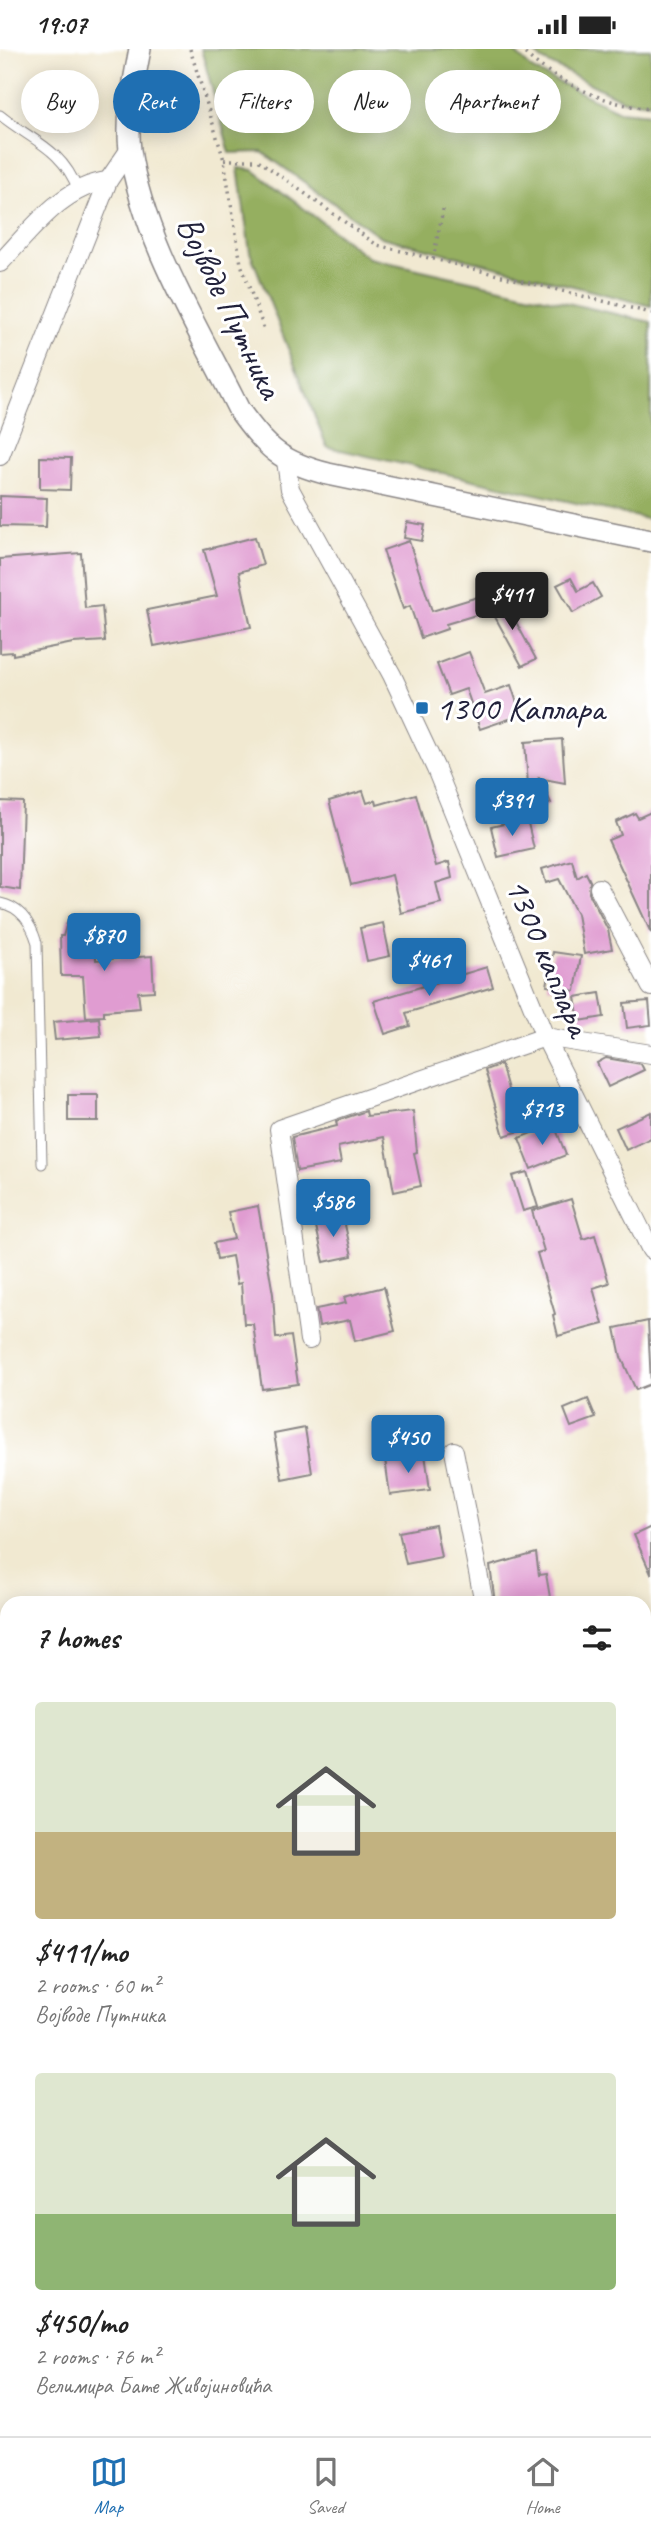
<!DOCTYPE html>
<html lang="en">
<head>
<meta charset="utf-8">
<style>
  body { margin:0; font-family:Caveat,sans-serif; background:#f6f6f6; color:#222; height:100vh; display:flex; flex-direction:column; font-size:26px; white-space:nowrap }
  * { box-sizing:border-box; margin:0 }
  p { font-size:23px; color:#767676 }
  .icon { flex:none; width:38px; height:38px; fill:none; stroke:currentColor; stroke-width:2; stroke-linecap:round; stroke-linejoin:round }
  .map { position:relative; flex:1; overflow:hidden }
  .sheet { position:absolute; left:0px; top:1547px; width:651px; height:840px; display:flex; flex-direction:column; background:#fff; border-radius:21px 21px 0 0; box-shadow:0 4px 18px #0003 }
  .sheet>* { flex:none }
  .top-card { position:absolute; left:21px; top:21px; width:609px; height:63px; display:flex; gap:14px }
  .price { position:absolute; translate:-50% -60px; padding:0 16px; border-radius:7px; background:#1f6fb2; color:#fff; font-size:23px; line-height:46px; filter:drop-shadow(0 2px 4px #0008) }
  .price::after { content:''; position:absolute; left:50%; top:42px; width:21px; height:16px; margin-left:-10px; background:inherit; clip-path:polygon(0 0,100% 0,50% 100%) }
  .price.selected { background:#222; color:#fff }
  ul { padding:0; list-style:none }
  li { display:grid; align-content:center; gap:14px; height:371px; padding:0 35px }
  li span { display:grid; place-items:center; height:217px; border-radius:7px; color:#555 }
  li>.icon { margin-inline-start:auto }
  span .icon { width:126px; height:126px; fill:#fffc; stroke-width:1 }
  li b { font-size:30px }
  h2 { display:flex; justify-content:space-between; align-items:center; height:84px; padding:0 35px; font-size:30px }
  .chip { padding:0 24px; border-radius:32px; background:#fff; box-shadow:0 4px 18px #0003; font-size:24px; line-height:63px }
  .chip.selected { background:#1f6fb2; color:#fff }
  .status { display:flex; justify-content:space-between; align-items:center; height:49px; padding:0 35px; background:#fff; direction:ltr }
  .status svg { height:19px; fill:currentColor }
  .tab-bar { display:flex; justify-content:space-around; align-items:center; height:98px; border-top:2px solid #e0e0e0; background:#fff; font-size:19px; color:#767676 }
  .tab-bar a { display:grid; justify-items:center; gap:4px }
  .tab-bar .selected { color:#1f6fb2 }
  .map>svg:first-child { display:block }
  .forest { fill:#95af60; stroke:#5c684e; stroke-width:2 }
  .building { fill:#e09cd1 }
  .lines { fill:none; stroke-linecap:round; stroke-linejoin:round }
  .service-casing { stroke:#8a8686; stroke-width:11 }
  .minor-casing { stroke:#8a8686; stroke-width:20 }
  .tertiary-casing { stroke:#8a8686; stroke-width:24 }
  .path { stroke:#8a8686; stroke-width:3.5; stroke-dasharray:2 5; stroke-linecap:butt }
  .service { stroke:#fff; stroke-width:9 }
  .minor { stroke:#fff; stroke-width:18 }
  .tertiary { stroke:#fff; stroke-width:21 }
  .poi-dot { fill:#1f6fb2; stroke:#fff; stroke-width:2.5 }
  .labels { text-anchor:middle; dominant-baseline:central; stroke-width:6; stroke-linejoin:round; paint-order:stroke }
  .street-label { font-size:35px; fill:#22223b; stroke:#fff }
  .poi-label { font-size:35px; fill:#22223b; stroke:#fff; text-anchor:start }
</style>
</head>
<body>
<div class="status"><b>19:07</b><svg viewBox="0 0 49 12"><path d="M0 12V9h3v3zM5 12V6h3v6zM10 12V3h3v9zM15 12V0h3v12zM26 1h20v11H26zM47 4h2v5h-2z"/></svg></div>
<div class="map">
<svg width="651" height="2387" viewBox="0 0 651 2387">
  <rect width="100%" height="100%" fill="#fff"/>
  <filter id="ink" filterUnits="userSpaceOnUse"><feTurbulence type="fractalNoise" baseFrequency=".0143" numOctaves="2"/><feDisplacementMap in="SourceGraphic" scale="14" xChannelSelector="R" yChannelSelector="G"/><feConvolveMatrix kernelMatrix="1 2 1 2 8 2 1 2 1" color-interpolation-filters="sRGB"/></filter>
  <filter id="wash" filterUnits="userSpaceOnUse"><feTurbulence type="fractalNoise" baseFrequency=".00686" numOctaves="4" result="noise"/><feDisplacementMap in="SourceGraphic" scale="28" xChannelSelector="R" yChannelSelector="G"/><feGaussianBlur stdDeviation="1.57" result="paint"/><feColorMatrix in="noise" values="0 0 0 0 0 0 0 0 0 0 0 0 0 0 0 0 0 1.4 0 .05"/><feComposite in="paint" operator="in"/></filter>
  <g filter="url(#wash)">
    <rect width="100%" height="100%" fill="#f1e9d1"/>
    <!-- forest -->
    <g class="forest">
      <path d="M201,0H511L533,21L619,62L651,65V257L381,188L262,103L230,104Z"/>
      <path d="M530,0H651V54L623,51L542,11Z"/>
      <path d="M238,119L253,121L369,209L651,273V471L327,398L250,203Z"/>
    </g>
    <g id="blocks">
      <!-- building -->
      <g class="building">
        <path d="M40,408L71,409L70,441L40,440Z"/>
        <path d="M0,447L47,449L46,478L0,477Z"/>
        <path d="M407,473L425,476L422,492L404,489Z"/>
        <path d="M255,488L263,516L239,523L251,578L154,597L147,561L217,547L204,501Z"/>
        <path d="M409,492L432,562L484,546L489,562L446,575L447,580L421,589L410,557L403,560L383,501Z"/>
        <path d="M81,504L85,559L102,557L105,592L73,594L13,606V603L0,604V510Z"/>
        <path d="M571,529L578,542L593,534L601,548L573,564L557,536Z"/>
        <path d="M503,549L536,610L522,617L489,557Z"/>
        <path d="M469,603L485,645L511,636L521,666L480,680L466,640L449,646L437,615Z"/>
        <path d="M562,690L565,734L539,729L551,754L519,769L508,745L528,736L525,693Z"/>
        <path d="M363,742L367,754L376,751L377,756L416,745L436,817L449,813L452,829L436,834L441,854L401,864L392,826L351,836L329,752Z"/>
        <path d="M0,752L23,753L20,841L0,838Z"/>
        <path d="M651,763V884L608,791L621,786L616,773L635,764L638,769Z"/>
        <path d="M527,770L534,800L498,808L491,778Z"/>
        <path d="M572,811L577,829L586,824L590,832L589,844L608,881L612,900L584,905L577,865L559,830L546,834L542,820Z"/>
        <path d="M69,868L88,873L84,887H95L96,911L152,907L154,942L138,943L140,959L104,962V967L86,968L83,927H61L60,887H63Z"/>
        <path d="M383,874L390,907L367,912L360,879Z"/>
        <path d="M553,903L581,907L575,942L547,937Z"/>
        <path d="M487,918L493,938L406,964L410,977L385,985L374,952Z"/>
        <path d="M600,944L604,968L579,972L575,948Z"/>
        <path d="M649,952L651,976L627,979L624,954Z"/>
        <path d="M99,969L101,987L55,991L53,973Z"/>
        <path d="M606,1009L641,1015L644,1021L608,1038L597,1014Z"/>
        <path d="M501,1015L512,1055L518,1053L526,1080L504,1087L485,1021Z"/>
        <rect x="68" y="1046" width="30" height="26"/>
        <path d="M366,1062L367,1067L413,1062L417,1103L414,1104L421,1137L394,1143L384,1088L338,1098L341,1114L297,1122L292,1088L337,1077L336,1072Z"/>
        <path d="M651,1063V1089L626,1101L616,1079Z"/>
        <path d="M554,1075L566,1106L531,1120L519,1089Z"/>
        <path d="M527,1123L538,1158L523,1162L512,1127Z"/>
        <path d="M571,1150L583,1190L595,1186L609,1234L593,1239L603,1275L558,1287L553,1266L555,1265L537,1204L544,1202L532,1162Z"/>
        <path d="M258,1157L273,1245L276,1289L291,1287L298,1335L262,1340L253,1275H244L241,1234L237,1235L232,1207L217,1210L214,1194L234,1190L228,1163Z"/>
        <path d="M343,1167L352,1207L324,1213L315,1173Z"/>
        <path d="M384,1238L395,1282L355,1292L350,1271L319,1277L316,1260L346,1254L344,1248Z"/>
        <path d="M648,1272L651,1335L636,1341L621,1308L615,1279Z"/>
        <path d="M588,1350L596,1369L571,1378L564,1360Z"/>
        <path d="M305,1379L312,1424L282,1430L274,1385Z"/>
        <path d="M425,1405L430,1441L390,1446L385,1410Z"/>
        <path d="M435,1476L441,1508L406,1515L399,1483Z"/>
        <path d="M651,1478V1525L634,1486Z"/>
        <path d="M536,1504L539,1526L546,1525L551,1554H495L490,1517Z"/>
      </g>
    </g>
  </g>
  <g filter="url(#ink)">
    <use href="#blocks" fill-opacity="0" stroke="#8a8686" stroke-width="2"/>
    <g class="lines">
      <!-- service casing -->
      <g class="service-casing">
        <g id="service">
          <path d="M0,66C32,92 62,99 78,141"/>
          <path d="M0,854C21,858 31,874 37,894L42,1115"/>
        </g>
      </g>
      <!-- minor casing -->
      <g class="minor-casing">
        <g id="minor">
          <path d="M0,214C30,183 62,137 108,132"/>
          <path d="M0,407L108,132L130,100"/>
          <path d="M286,412L290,440L392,626L436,720L545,988L651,1201"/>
          <path d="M599,839L651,938"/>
          <path d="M309,1291L279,1080L545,988L651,1005"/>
          <path d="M454,1402L484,1554"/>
          <path d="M644,1614L651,1613"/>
          <path d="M0,2067L7,2078"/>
          <path d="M644,2202L651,2200"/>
          <path d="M0,2300L7,2310"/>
          <path d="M480,2380L483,2387"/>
          <path d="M583,2380L586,2387"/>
        </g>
      </g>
      <!-- tertiary casing -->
      <g class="tertiary-casing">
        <path id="tertiary" d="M140,0C134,33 126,67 130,101C142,189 200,282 239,361C267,400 281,413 328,425L651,492"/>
      </g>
      <!-- path -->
      <g class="path">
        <path d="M190,0L224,111L241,215L264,280"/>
        <path d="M520,0C553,32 606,56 651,60"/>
        <path d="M224,111H258L377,196L651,264"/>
        <path d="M433,210L444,156"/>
      </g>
      <!-- service -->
      <use href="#service" class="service"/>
      <!-- minor -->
      <use href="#minor" class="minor"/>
      <!-- tertiary -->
      <use href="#tertiary" class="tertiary"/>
    </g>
  </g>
  <!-- markers -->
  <rect class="poi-dot" x="415" y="652" width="14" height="14" rx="3.5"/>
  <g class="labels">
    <!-- street labels -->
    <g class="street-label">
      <text transform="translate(230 258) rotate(64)">Војводе Путника</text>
      <text transform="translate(548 908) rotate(67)">1300 каплара</text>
    </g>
    <!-- poi labels -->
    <g class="poi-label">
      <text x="436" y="659">1300 Каплара</text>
    </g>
  </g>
</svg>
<b class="price selected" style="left:512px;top:583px">$411</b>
<b class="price" style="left:512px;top:789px">$391</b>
<b class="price" style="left:104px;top:924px">$870</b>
<b class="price" style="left:429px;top:949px">$461</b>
<b class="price" style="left:542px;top:1098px">$713</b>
<b class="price" style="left:333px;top:1190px">$586</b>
<b class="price" style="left:408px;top:1426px">$450</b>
<div class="top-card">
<a class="chip">Buy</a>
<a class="chip selected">Rent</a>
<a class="chip">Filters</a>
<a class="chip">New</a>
<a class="chip">Apartment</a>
</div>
<section class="sheet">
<h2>7 homes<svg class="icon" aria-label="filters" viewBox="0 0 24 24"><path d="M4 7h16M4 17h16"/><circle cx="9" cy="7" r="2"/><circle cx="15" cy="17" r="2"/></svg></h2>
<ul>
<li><span style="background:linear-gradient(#dfe7d0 60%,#c2b280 0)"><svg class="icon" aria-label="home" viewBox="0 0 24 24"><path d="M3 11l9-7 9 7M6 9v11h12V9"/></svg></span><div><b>$411/mo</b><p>2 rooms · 60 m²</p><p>Војводе Путника</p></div></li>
<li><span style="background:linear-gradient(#dfe7d0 65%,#8fb573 0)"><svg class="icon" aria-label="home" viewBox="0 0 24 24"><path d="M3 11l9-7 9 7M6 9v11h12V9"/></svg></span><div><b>$450/mo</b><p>2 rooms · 76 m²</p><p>Велимира Бате Живојиновића</p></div></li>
</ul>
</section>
</div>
<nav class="tab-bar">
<a class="selected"><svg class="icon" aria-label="map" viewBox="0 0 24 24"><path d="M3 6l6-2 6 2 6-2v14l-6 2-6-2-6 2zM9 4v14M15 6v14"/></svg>Map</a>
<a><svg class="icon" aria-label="saved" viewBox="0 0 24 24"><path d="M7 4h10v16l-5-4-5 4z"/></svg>Saved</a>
<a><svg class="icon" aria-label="home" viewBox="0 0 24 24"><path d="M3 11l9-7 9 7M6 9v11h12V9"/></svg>Home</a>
</nav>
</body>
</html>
